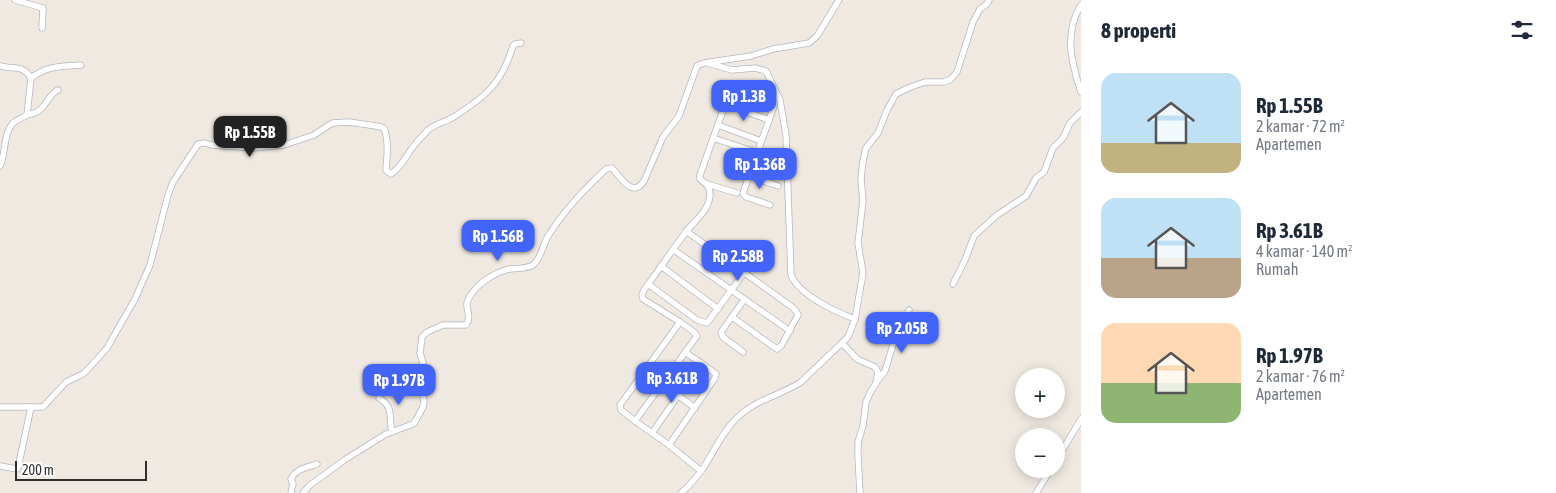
<!DOCTYPE html>
<html lang="id">
<head>
<meta charset="utf-8">
<style>
  body { margin:0; font-family:"Asap Condensed",sans-serif; background:#f2f2f3; color:#1f2937; height:100vh; display:flex; flex-direction:column; font-size:19px; white-space:nowrap }
  * { box-sizing:border-box; margin:0 }
  p { font-size:16px; color:#747a83 }
  .icon { flex:none; width:28px; height:28px; fill:none; stroke:currentColor; stroke-width:2; stroke-linecap:round; stroke-linejoin:round }
  .map { position:relative; flex:1; overflow:hidden }
  .details { display:flex; flex-direction:column; background:#fff; width:475px }
  .details>* { flex:none }
  .controls { position:absolute; left:1015px; top:368px; display:grid; gap:10px }
  .controls a { display:grid; place-items:center; width:50px; height:50px; border-radius:50%; background:#fff; box-shadow:0 2px 12px #0003; font-size:25px }
  .scale { position:absolute; left:15px; bottom:12px; width:132px; box-sizing:border-box; padding-left:5px; border:2px solid #2e2e2e; border-top:0; font-size:14px; line-height:18px; white-space:nowrap; color:#2e2e2e; -webkit-text-stroke:4px #fff; paint-order:stroke }
  .price { position:absolute; translate:-50% -42px; padding:0 11px; border-radius:10px; background:#4264fb; color:#fff; font-size:16px; line-height:32px; filter:drop-shadow(0 1px 2px #0008) }
  .price::after { content:''; position:absolute; left:50%; top:30px; width:15px; height:11px; margin-left:-8px; background:inherit; clip-path:polygon(0 0,100% 0,50% 100%) }
  .price.active { background:#222; color:#fff }
  ul { padding:0; list-style:none }
  li { display:flex; align-items:center; gap:15px; height:125px; padding:0 20px }
  li span { display:grid; place-items:center; flex:none; width:140px; height:100px; border-radius:15px; color:#555 }
  li>.icon { margin-inline-start:auto }
  span .icon { width:60px; height:60px; fill:#fffc; stroke-width:1 }
  li b { font-size:21px }
  h2 { display:flex; justify-content:space-between; align-items:center; height:60px; padding:0 20px; font-size:21px }
  main { display:flex; flex:1; min-height:0 }
  .map>svg:first-child { display:block }
  .lines { fill:none; stroke-linecap:round; stroke-linejoin:round }
  .minor-casing { stroke:#b4b7c1; stroke-width:7 }
  .minor { stroke:#fff; stroke-width:5.5 }
</style>
</head>
<body>
<main>
<div class="map">
<svg width="1081" height="493" viewBox="0 0 1081 493">
  <rect width="100%" height="100%" fill="#efe9e1"/>
  <g class="lines">
    <!-- minor casing -->
    <g class="minor-casing">
      <g id="minor">
        <path d="M15,0L43,8L42,28"/>
        <path d="M1081,5C1064,33 1071,62 1081,92"/>
        <path d="M708,63L732,70L755,68L766,71L780,100L786,135L791,275C799,295 836,312 855,319"/>
        <path d="M0,66C15,70 22,64 31,78"/>
        <path d="M725,104L769,120"/>
        <path d="M27,115C49,111 44,97 58,90"/>
        <path d="M718,125L761,141"/>
        <path d="M713,138L779,160"/>
        <path d="M0,166C6,154 3,134 13,123C16,120 23,118 27,115L31,78C46,66 62,66 81,65"/>
        <path d="M749,176L778,186"/>
        <path d="M707,184L737,193"/>
        <path d="M686,231L792,307L796,311L798,315L781,346L777,349L732,317"/>
        <path d="M674,250L790,331"/>
        <path d="M661,266L718,309"/>
        <path d="M648,284L697,320L707,323L744,273"/>
        <path d="M953,284L965,260L974,236L997,215L1026,196L1036,178L1044,172L1053,148L1063,138L1070,123L1081,112"/>
        <path d="M680,322L694,332L697,336L635,421L669,445L701,471"/>
        <path d="M842,343L857,359L875,367L878,372L876,383L871,391L866,402L863,426L858,442V456L860,493"/>
        <path d="M743,352L723,337L721,332L744,300"/>
        <path d="M662,383L695,408"/>
        <path d="M876,383L885,371L895,338L909,310"/>
        <path d="M379,398C395,408 388,417 392,432"/>
        <path d="M0,407H31L18,468L17,469L0,466"/>
        <path d="M31,407H43L66,382L83,374L89,368L107,348L135,299L150,265L168,195L173,182L198,144L205,143L211,145L254,148L284,145L314,135L332,123L349,122L376,126L384,128C389,141 387,157 386,170L391,174C400,168 404,160 410,151C415,144 422,136 428,130C434,124 445,122 452,118C485,97 501,85 513,46L515,44L521,43"/>
        <path d="M635,421L621,410L620,405L680,322L643,299L642,295L644,290C658,271 671,252 685,233C694,221 709,211 710,195C710,186 706,184 700,179V175L731,88L735,85C741,85 768,93 773,98C775,100 774,103 774,106L743,193L746,197L770,205"/>
        <path d="M652,433L701,363L685,352"/>
        <path d="M669,445L715,378L716,374L701,363"/>
        <path d="M1056,461L1081,419"/>
        <path d="M291,493L293,484L291,479C296,469 307,467 317,464"/>
        <path d="M303,493L310,485L346,459L386,434L413,424L416,420L423,407L424,401L421,380L423,363L420,353L422,337L427,332L443,325H466C472,317 466,311 467,303C468,297 474,291 477,287C485,279 499,271 510,269C517,268 527,269 533,265C540,260 543,246 547,238C564,210 583,191 606,169L612,168C621,177 632,199 644,181L663,137L679,116L697,66L704,63L751,56L773,49L809,43L817,36L839,0"/>
        <path d="M681,493C689,486 696,478 702,470C714,452 723,430 740,415C758,399 781,395 801,382L848,337L855,319L863,273L858,243L863,201L861,179L863,161L866,148L878,133L887,110L896,94L908,88L925,82H943L950,80L957,72L973,22L980,9L987,4L989,0"/>
        <path d="M1036,493L1051,469"/>
      </g>
    </g>
    <!-- minor -->
    <use href="#minor" class="minor"/>
  </g>
</svg>
<div class="controls">
<a>+</a>
<a>−</a>
</div>
<div class="scale">200 m</div>
<b class="price" style="left:744px;top:122px">Rp 1.3B</b>
<b class="price active" style="left:250px;top:158px">Rp 1.55B</b>
<b class="price" style="left:760px;top:190px">Rp 1.36B</b>
<b class="price" style="left:498px;top:262px">Rp 1.56B</b>
<b class="price" style="left:738px;top:282px">Rp 2.58B</b>
<b class="price" style="left:902px;top:354px">Rp 2.05B</b>
<b class="price" style="left:672px;top:404px">Rp 3.61B</b>
<b class="price" style="left:399px;top:406px">Rp 1.97B</b>
</div>
<section class="details">
<h2>8 properti<svg class="icon" aria-label="filters" viewBox="0 0 24 24"><path d="M4 7h16M4 17h16"/><circle cx="9" cy="7" r="2"/><circle cx="15" cy="17" r="2"/></svg></h2>
<ul>
<li><span style="background:linear-gradient(#bfe0f5 70%,#c2b280 0)"><svg class="icon" aria-label="home" viewBox="0 0 24 24"><path d="M3 11l9-7 9 7M6 9v11h12V9"/></svg></span><div><b>Rp 1.55B</b><p>2 kamar · 72 m²</p><p>Apartemen</p></div></li>
<li><span style="background:linear-gradient(#bfe0f5 60%,#b9a48a 0)"><svg class="icon" aria-label="home" viewBox="0 0 24 24"><path d="M3 11l9-7 9 7M6 9v11h12V9"/></svg></span><div><b>Rp 3.61B</b><p>4 kamar · 140 m²</p><p>Rumah</p></div></li>
<li><span style="background:linear-gradient(#ffd9b3 60%,#8fb573 0)"><svg class="icon" aria-label="home" viewBox="0 0 24 24"><path d="M3 11l9-7 9 7M6 9v11h12V9"/></svg></span><div><b>Rp 1.97B</b><p>2 kamar · 76 m²</p><p>Apartemen</p></div></li>
</ul>
</section>
</main>
</body>
</html>
